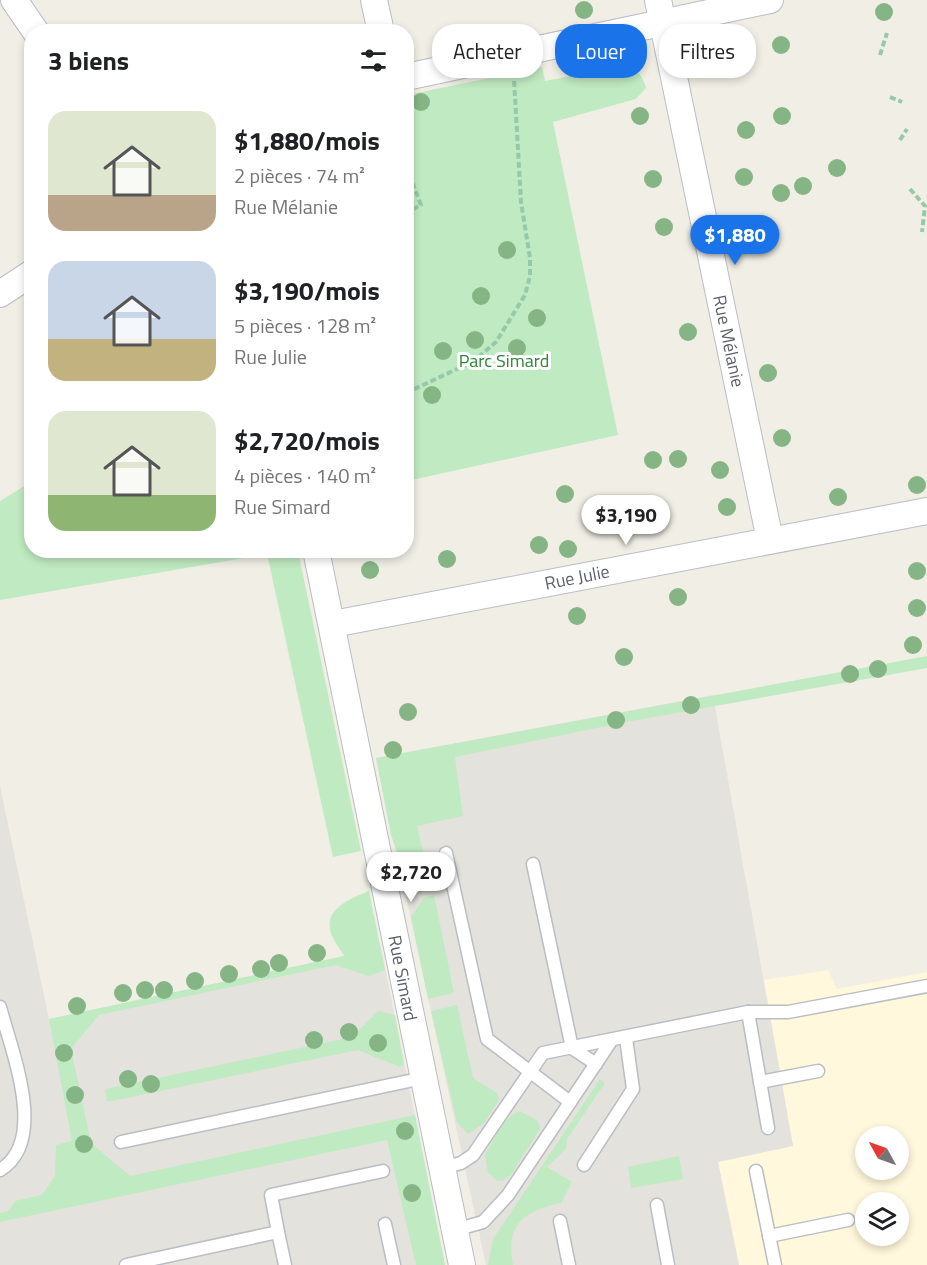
<!DOCTYPE html>
<html lang="fr">
<head>
<meta charset="utf-8">
<style>
  body { margin:0; font-family:"Titillium Web",sans-serif; background:#f6f6f6; color:#202124; height:100vh; display:flex; flex-direction:column; font-size:22px; white-space:nowrap }
  * { box-sizing:border-box; margin:0 }
  p { font-size:20px; color:#757577 }
  .icon { flex:none; width:33px; height:33px; fill:none; stroke:currentColor; stroke-width:2; stroke-linecap:round; stroke-linejoin:round }
  .map { position:relative; flex:1; overflow:hidden }
  .sheet { position:absolute; left:24px; top:24px; width:390px; height:534px; display:flex; flex-direction:column; background:#fff; border-radius:24px; box-shadow:0 3px 9px #0003 }
  .sheet>* { flex:none }
  .hud { position:absolute; left:432px; top:24px; width:405px; height:54px; display:flex; gap:12px }
  .needle { width:39px; rotate:310deg }
  .tools { position:absolute; left:855px; top:1126px; display:grid; gap:12px }
  .tools a { display:grid; place-items:center; width:54px; height:54px; border-radius:50%; background:#fff; box-shadow:0 3px 9px #0003; font-size:30px }
  .price { position:absolute; translate:-50% -51px; padding:0 14px; border-radius:21px; background:#fff; color:#222; font-size:20px; line-height:39px; filter:drop-shadow(0 2px 3px #0008) }
  .price::after { content:''; position:absolute; left:50%; top:36px; width:18px; height:14px; margin-left:-9px; background:inherit; clip-path:polygon(0 0,100% 0,50% 100%) }
  .price.active { background:#1a73e8; color:#fff }
  ul { padding:0; list-style:none }
  li { display:flex; align-items:center; gap:18px; height:150px; padding:0 24px }
  li span { display:grid; place-items:center; flex:none; width:168px; height:120px; border-radius:18px; color:#555 }
  li>.icon { margin-inline-start:auto }
  span .icon { width:72px; height:72px; fill:#fffc; stroke-width:1 }
  li b { font-size:26px }
  h2 { display:flex; justify-content:space-between; align-items:center; height:72px; padding:0 24px; font-size:26px }
  .tag { padding:0 21px; border-radius:24px; background:#fff; box-shadow:0 3px 9px #0003; font-size:21px; line-height:54px }
  .tag.active { background:#1a73e8; color:#fff }
  .map>svg:first-child { display:block }
  .commercial { fill:#fff8dc; fill-rule:evenodd }
  .industrial { fill:#e4e2dd }
  .green { fill:#c0eac2 }
  .lines { fill:none; stroke-linecap:round; stroke-linejoin:round }
  .lane-casing { stroke:#babdc2; stroke-width:15 }
  .street-casing { stroke:#babdc2; stroke-width:28 }
  .path { stroke:#97c9a8; stroke-width:4; stroke-dasharray:6 3; stroke-linecap:butt }
  .lane { stroke:#fff; stroke-width:12 }
  .street { stroke:#fff; stroke-width:26 }
  .tree { fill:#86b585 }
  .labels { text-anchor:middle; dominant-baseline:central; stroke-width:6; stroke-linejoin:round; paint-order:stroke }
  .street-label { font-size:18px; fill:#5d6167; stroke:#fff }
  .park-label { font-size:18px; fill:#2e8536; stroke:#fff }
</style>
</head>
<body>
<div class="map">
<svg width="927" height="1265" viewBox="0 0 927 1265">
  <rect width="100%" height="100%" fill="#f1efe5"/>
  <!-- commercial -->
  <path class="commercial" d="M828,970L837,989L927,972V1265H739L718,1162L793,1146L764,980ZM866,1137H898V1170H866ZM866,1203H898V1236H866Z"/>
  <!-- industrial -->
  <g class="industrial">
    <path d="M713,695L793,1146L718,1162L739,1265H486L376,758Z"/>
    <path d="M0,786L49,1019L344,956L380,943L445,1265H0Z"/>
  </g>
  <!-- green -->
  <g class="green">
    <path d="M612,59C629,65 642,70 646,88L636,99L553,122L618,435L407,481V95L542,67L545,81L590,72Z"/>
    <path d="M31,482L32,550L298,551L361,851L333,857L267,554L0,600V501Z"/>
    <path d="M927,656V668L626,722L455,757L463,816L417,826L424,855L400,861L391,835L376,758Z"/>
    <path d="M369,891L385,970L369,976L335,965L99,1015L71,1049L91,1143L130,1176L415,1115L445,1265H416L387,1140L0,1222V1213L8,1211L15,1201L42,1195L55,1176L56,1145L72,1141L49,1019L344,956C341,950 335,943 332,936C321,909 350,899 369,891Z"/>
    <path d="M434,895L454,993L428,999L411,917L424,898Z"/>
    <path d="M457,1005L473,1078L497,1093L499,1100L484,1123L468,1134L457,1122L431,1011Z"/>
    <path d="M378,1011L395,1015L404,1064L400,1067L358,1050L107,1102L105,1089L352,1037Z"/>
    <path d="M600,1079L605,1083L567,1139L566,1149L547,1167L572,1182L561,1203C524,1211 505,1224 513,1265H488L493,1239Z"/>
    <path d="M520,1111L538,1121L540,1129L511,1175L505,1180L497,1181L488,1173L485,1155C493,1141 503,1116 520,1111Z"/>
    <path d="M679,1156L683,1179L631,1188L628,1167Z"/>
  </g>
  <g class="lines">
    <!-- lane casing -->
    <g class="lane-casing">
      <g id="lane">
        <path d="M446,853L487,1039L570,1102"/>
        <path d="M533,864L572,1048L596,1064"/>
        <path d="M0,1007C11,1050 49,1141 0,1170"/>
        <path d="M760,1082L818,1071"/>
        <path d="M768,1128L748,1012H788L927,986"/>
        <path d="M121,1142L423,1078"/>
        <path d="M584,1165L633,1089L626,1038"/>
        <path d="M442,1168L461,1163L473,1155L543,1053L748,1012"/>
        <path d="M756,1171L775,1265"/>
        <path d="M657,1205L668,1265"/>
        <path d="M560,1221L569,1265"/>
        <path d="M385,1224L394,1265"/>
        <path d="M455,1230L483,1222L508,1195L611,1041"/>
        <path d="M278,1232L271,1195L383,1171"/>
        <path d="M769,1236L848,1220"/>
        <path d="M126,1265L278,1232L285,1265"/>
      </g>
    </g>
    <!-- street casing -->
    <g class="street-casing">
      <g id="street">
        <path d="M14,0L36,32"/>
        <path d="M374,0L381,32"/>
        <path d="M658,0L770,540"/>
        <path d="M406,77L770,0"/>
        <path d="M0,294L32,273"/>
        <path d="M316,550L462,1265"/>
        <path d="M333,624L927,511"/>
      </g>
    </g>
    <!-- path -->
    <g class="path">
      <path d="M880,55L887,33"/>
      <path d="M890,97L902,102"/>
      <path d="M900,140L907,129"/>
      <path d="M406,166L421,205L406,213"/>
      <path d="M910,189L925,206L922,232"/>
      <path d="M406,393L474,361L496,342L525,295L530,276V258L521,202L514,79"/>
    </g>
    <!-- lane -->
    <use href="#lane" class="lane"/>
    <!-- street -->
    <use href="#street" class="street"/>
  </g>
  <!-- trees -->
  <g class="tree">
    <circle cx="584" cy="10" r="9"/>
    <circle cx="884" cy="12" r="9"/>
    <circle cx="459" cy="41" r="9"/>
    <circle cx="781" cy="45" r="9"/>
    <circle cx="715" cy="56" r="9"/>
    <circle cx="421" cy="102" r="9"/>
    <circle cx="640" cy="116" r="9"/>
    <circle cx="782" cy="116" r="9"/>
    <circle cx="746" cy="130" r="9"/>
    <circle cx="837" cy="168" r="9"/>
    <circle cx="744" cy="177" r="9"/>
    <circle cx="653" cy="179" r="9"/>
    <circle cx="803" cy="186" r="9"/>
    <circle cx="781" cy="193" r="9"/>
    <circle cx="664" cy="227" r="9"/>
    <circle cx="507" cy="250" r="9"/>
    <circle cx="481" cy="296" r="9"/>
    <circle cx="537" cy="318" r="9"/>
    <circle cx="688" cy="332" r="9"/>
    <circle cx="475" cy="340" r="9"/>
    <circle cx="517" cy="348" r="9"/>
    <circle cx="443" cy="351" r="9"/>
    <circle cx="768" cy="373" r="9"/>
    <circle cx="432" cy="395" r="9"/>
    <circle cx="782" cy="438" r="9"/>
    <circle cx="678" cy="459" r="9"/>
    <circle cx="653" cy="460" r="9"/>
    <circle cx="720" cy="470" r="9"/>
    <circle cx="917" cy="485" r="9"/>
    <circle cx="565" cy="494" r="9"/>
    <circle cx="838" cy="497" r="9"/>
    <circle cx="727" cy="507" r="9"/>
    <circle cx="539" cy="545" r="9"/>
    <circle cx="568" cy="549" r="9"/>
    <circle cx="447" cy="559" r="9"/>
    <circle cx="370" cy="570" r="9"/>
    <circle cx="917" cy="571" r="9"/>
    <circle cx="678" cy="597" r="9"/>
    <circle cx="917" cy="608" r="9"/>
    <circle cx="577" cy="616" r="9"/>
    <circle cx="913" cy="645" r="9"/>
    <circle cx="624" cy="657" r="9"/>
    <circle cx="878" cy="669" r="9"/>
    <circle cx="850" cy="674" r="9"/>
    <circle cx="691" cy="705" r="9"/>
    <circle cx="408" cy="712" r="9"/>
    <circle cx="616" cy="720" r="9"/>
    <circle cx="393" cy="750" r="9"/>
    <circle cx="317" cy="953" r="9"/>
    <circle cx="279" cy="963" r="9"/>
    <circle cx="261" cy="969" r="9"/>
    <circle cx="229" cy="974" r="9"/>
    <circle cx="195" cy="981" r="9"/>
    <circle cx="145" cy="990" r="9"/>
    <circle cx="164" cy="990" r="9"/>
    <circle cx="123" cy="993" r="9"/>
    <circle cx="77" cy="1006" r="9"/>
    <circle cx="349" cy="1032" r="9"/>
    <circle cx="314" cy="1040" r="9"/>
    <circle cx="378" cy="1043" r="9"/>
    <circle cx="64" cy="1053" r="9"/>
    <circle cx="128" cy="1079" r="9"/>
    <circle cx="151" cy="1084" r="9"/>
    <circle cx="75" cy="1095" r="9"/>
    <circle cx="405" cy="1131" r="9"/>
    <circle cx="84" cy="1144" r="9"/>
    <circle cx="412" cy="1193" r="9"/>
  </g>
  <g class="labels">
    <!-- street labels -->
    <g class="street-label">
      <text transform="translate(729 341) rotate(78)">Rue Mélanie</text>
      <text transform="translate(577 577) rotate(-11)">Rue Julie</text>
      <text transform="translate(403 978) rotate(79)">Rue Simard</text>
    </g>
    <!-- park labels -->
    <g class="park-label">
      <text x="504" y="360">Parc Simard</text>
    </g>
  </g>
</svg>
<div class="tools">
<a><svg class="needle" viewBox="-14 -14 28 28"><path d="M0-13l5 13h-10z" fill="#e53935"/><path d="M0 13l5-13h-10z" fill="#757577"/></svg></a>
<a><svg class="icon" aria-label="layers" viewBox="0 0 24 24"><path d="M12 4l9 5-9 5-9-5zM3 14l9 5 9-5"/></svg></a>
</div>
<b class="price active" style="left:735px;top:266px">$1,880</b>
<b class="price" style="left:626px;top:546px">$3,190</b>
<b class="price" style="left:411px;top:903px">$2,720</b>
<div class="hud">
<a class="tag">Acheter</a>
<a class="tag active">Louer</a>
<a class="tag">Filtres</a>
</div>
<section class="sheet">
<h2>3 biens<svg class="icon" aria-label="filters" viewBox="0 0 24 24"><path d="M4 7h16M4 17h16"/><circle cx="9" cy="7" r="2"/><circle cx="15" cy="17" r="2"/></svg></h2>
<ul>
<li><span style="background:linear-gradient(#dfe7d0 70%,#b9a48a 0)"><svg class="icon" aria-label="home" viewBox="0 0 24 24"><path d="M3 11l9-7 9 7M6 9v11h12V9"/></svg></span><div><b>$1,880/mois</b><p>2 pièces · 74 m²</p><p>Rue Mélanie</p></div></li>
<li><span style="background:linear-gradient(#c9d6e8 65%,#c2b280 0)"><svg class="icon" aria-label="home" viewBox="0 0 24 24"><path d="M3 11l9-7 9 7M6 9v11h12V9"/></svg></span><div><b>$3,190/mois</b><p>5 pièces · 128 m²</p><p>Rue Julie</p></div></li>
<li><span style="background:linear-gradient(#dfe7d0 70%,#8fb573 0)"><svg class="icon" aria-label="home" viewBox="0 0 24 24"><path d="M3 11l9-7 9 7M6 9v11h12V9"/></svg></span><div><b>$2,720/mois</b><p>4 pièces · 140 m²</p><p>Rue Simard</p></div></li>
</ul>
</section>
</div>
</body>
</html>
